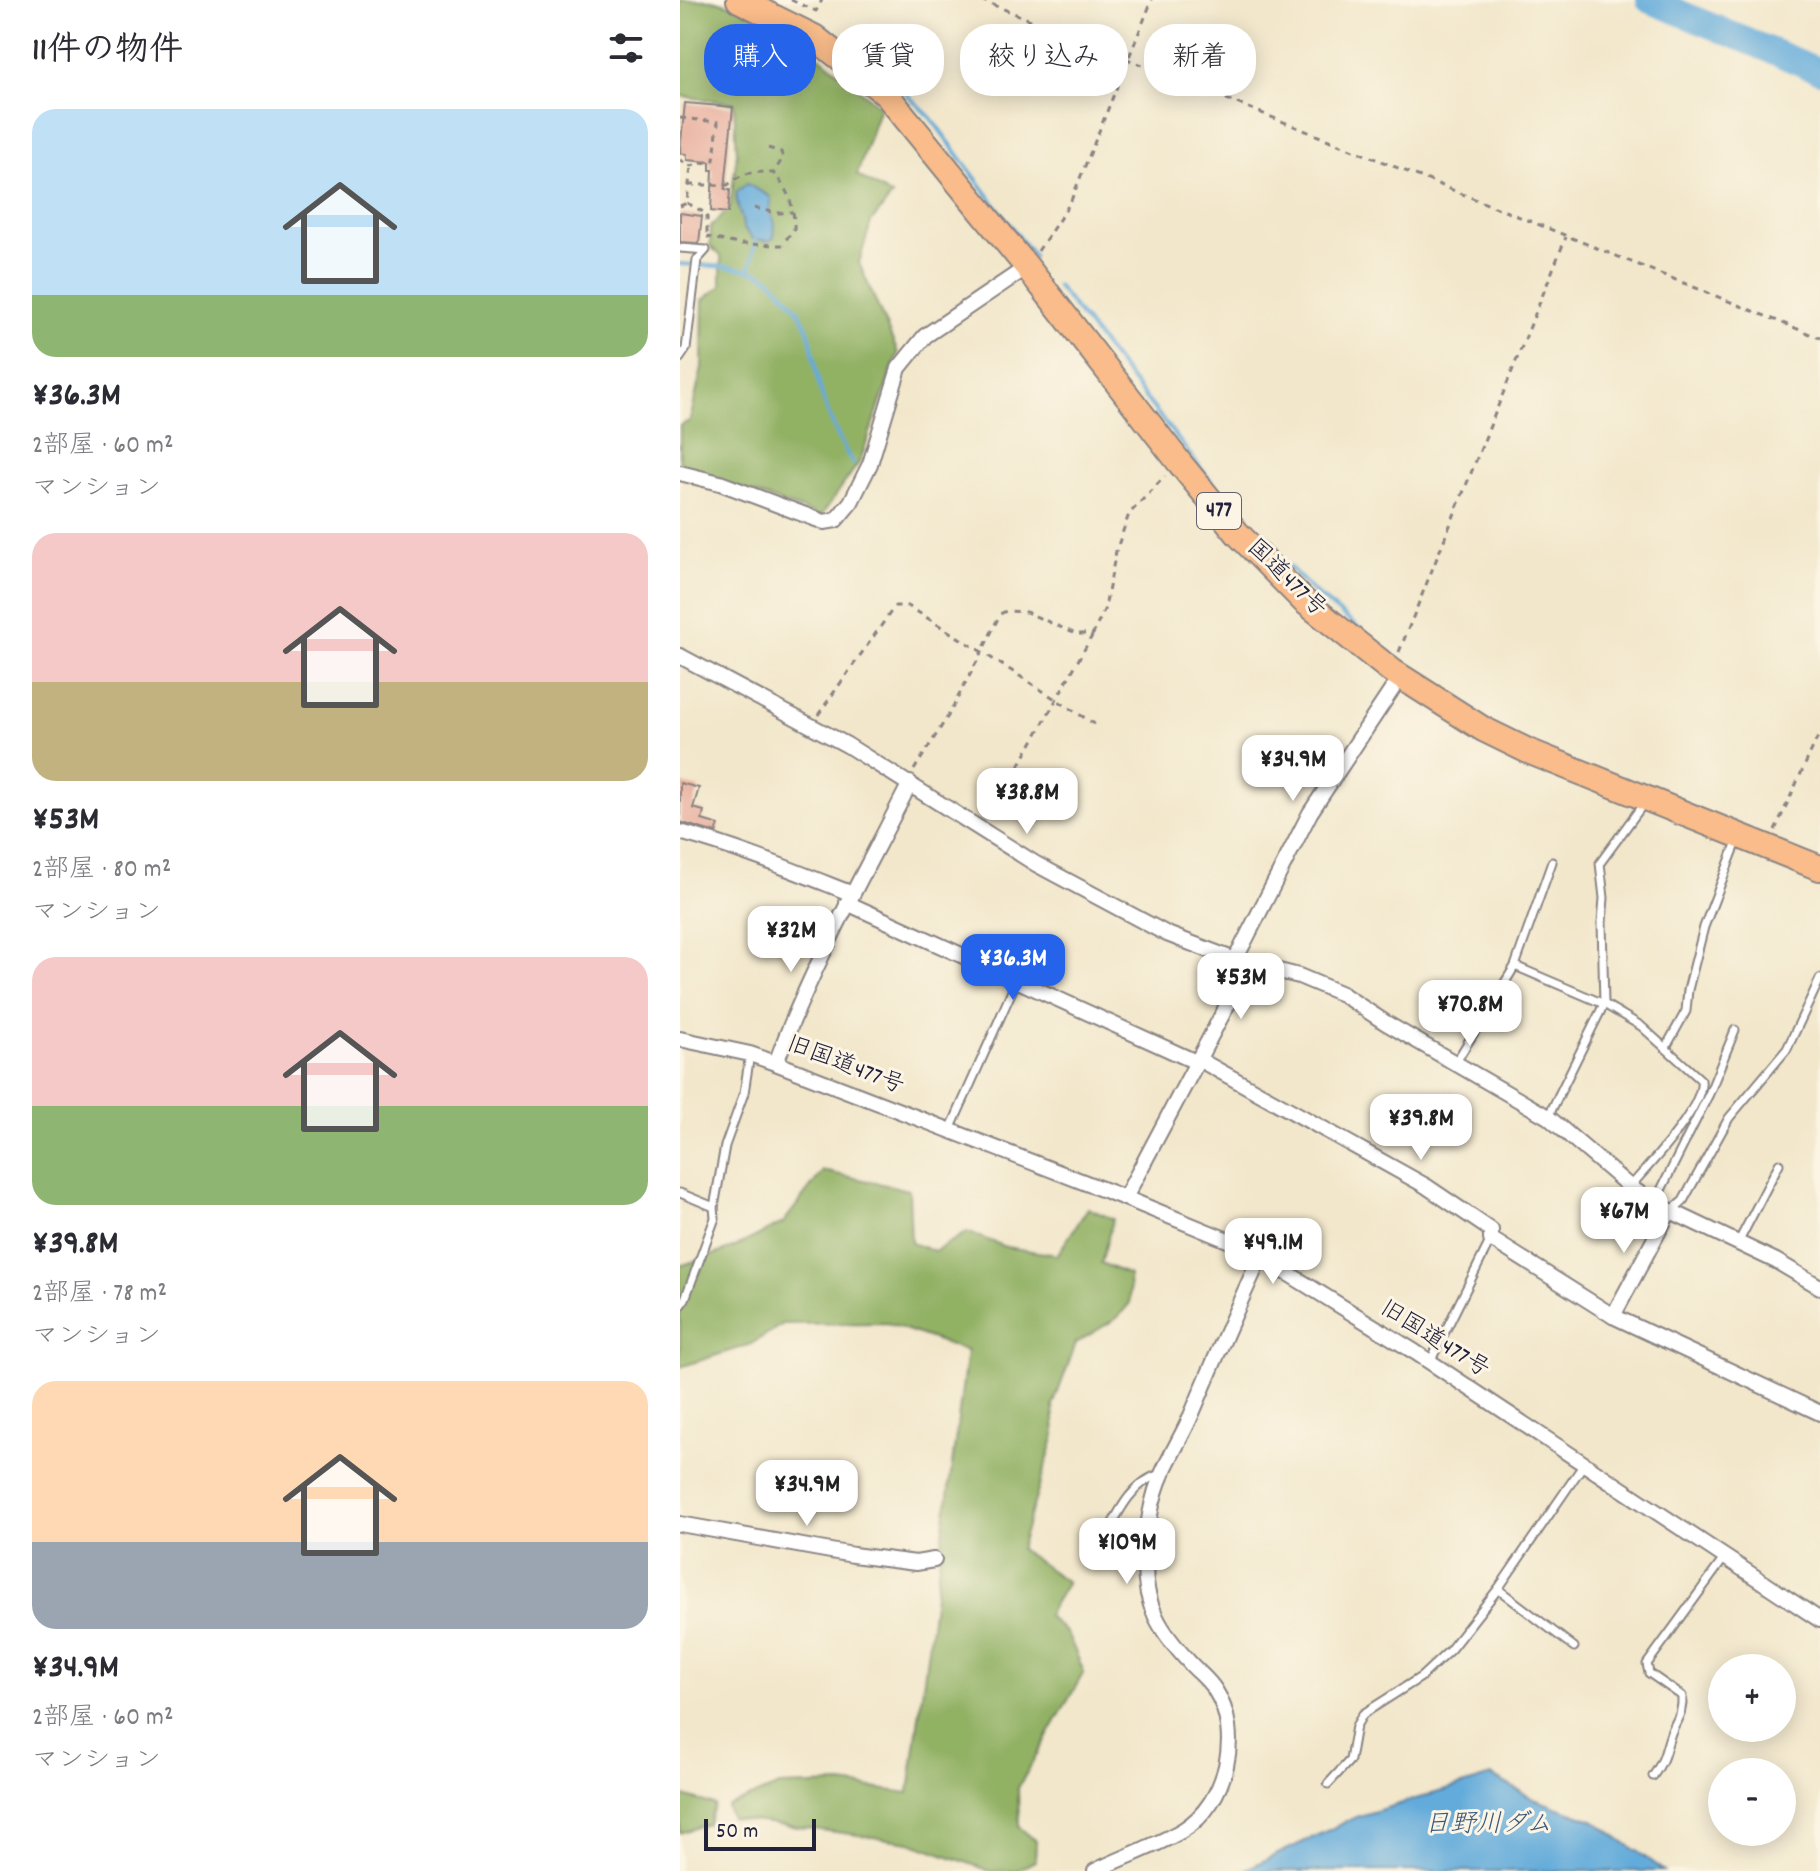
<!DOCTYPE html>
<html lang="ja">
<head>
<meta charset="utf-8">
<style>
  body { margin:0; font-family:Dekko,"Klee One",sans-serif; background:#f7f7f7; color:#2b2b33; height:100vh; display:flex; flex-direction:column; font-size:30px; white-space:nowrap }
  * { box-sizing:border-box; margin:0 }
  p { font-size:26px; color:#7c7c81 }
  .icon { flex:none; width:44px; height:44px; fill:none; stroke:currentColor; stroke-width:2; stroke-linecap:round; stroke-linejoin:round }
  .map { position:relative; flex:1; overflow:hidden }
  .sheet { display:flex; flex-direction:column; background:#fff; width:680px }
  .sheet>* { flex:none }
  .banner { position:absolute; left:24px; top:24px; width:760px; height:72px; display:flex; gap:16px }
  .buttons { position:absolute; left:1028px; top:1654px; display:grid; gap:16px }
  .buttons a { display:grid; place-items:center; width:88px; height:88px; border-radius:50%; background:#fff; box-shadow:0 4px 20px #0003; font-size:40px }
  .scale { position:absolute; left:24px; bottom:20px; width:112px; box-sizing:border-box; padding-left:8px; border:4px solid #22223b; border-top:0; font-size:22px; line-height:28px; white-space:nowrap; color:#22223b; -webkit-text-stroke:6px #fcf5e5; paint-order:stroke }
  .price { position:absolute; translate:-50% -68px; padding:0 18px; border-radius:16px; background:#fff; color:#222; font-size:26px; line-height:52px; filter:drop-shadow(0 2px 4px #0008) }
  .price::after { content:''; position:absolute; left:50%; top:48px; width:24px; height:18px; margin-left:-12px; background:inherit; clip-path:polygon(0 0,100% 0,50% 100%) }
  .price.active { background:#2563eb; color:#fff }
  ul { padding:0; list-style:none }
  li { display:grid; align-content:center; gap:16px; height:424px; padding:0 32px }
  li span { display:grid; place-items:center; height:248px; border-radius:24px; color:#555 }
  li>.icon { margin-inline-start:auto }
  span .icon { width:144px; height:144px; fill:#fffc; stroke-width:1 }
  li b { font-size:34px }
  h2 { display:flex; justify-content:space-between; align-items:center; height:96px; padding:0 32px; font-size:34px }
  .pill { padding:0 28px; border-radius:32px; background:#fff; box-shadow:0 4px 20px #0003; font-size:28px; line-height:72px }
  .pill.active { background:#2563eb; color:#fff }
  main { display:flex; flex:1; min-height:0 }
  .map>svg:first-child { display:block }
  .forest { fill:#91b164; stroke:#5a6a50; stroke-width:2 }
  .water { fill:#63abda; stroke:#42668a; stroke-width:2 }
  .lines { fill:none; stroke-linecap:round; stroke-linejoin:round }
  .stream { stroke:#63abda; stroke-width:4 }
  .river { stroke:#63abda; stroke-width:26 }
  .building { fill:#e8ac9b }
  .service-casing { stroke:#8a8483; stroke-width:11 }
  .minor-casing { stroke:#8a8483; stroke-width:18 }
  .trunk-casing { stroke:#8a8483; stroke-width:28 }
  .path { stroke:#8a8483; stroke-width:3; stroke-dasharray:6 6; stroke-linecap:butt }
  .service { stroke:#fff; stroke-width:7 }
  .minor { stroke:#fff; stroke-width:14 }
  .trunk { stroke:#f9bc8a; stroke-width:24 }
  .labels { text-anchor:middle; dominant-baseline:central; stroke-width:6; stroke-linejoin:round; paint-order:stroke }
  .shield { fill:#fcf5e5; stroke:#63616e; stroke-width:2 }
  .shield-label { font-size:22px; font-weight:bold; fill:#22223b }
  .street-label { font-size:24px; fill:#22223b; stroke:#fcf5e5 }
  .water-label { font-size:26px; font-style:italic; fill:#3c597b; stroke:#fcf5e5 }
</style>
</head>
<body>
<main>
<section class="sheet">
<h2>11件の物件<svg class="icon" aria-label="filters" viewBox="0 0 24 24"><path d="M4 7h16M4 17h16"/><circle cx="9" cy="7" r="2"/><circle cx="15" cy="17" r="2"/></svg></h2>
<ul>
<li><span style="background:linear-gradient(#bfe0f5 75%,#8fb573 0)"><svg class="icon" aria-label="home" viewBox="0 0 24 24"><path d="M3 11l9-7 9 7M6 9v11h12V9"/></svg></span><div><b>¥36.3M</b><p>2部屋 · 60 m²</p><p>マンション</p></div></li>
<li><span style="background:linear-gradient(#f6c9c9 60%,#c2b280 0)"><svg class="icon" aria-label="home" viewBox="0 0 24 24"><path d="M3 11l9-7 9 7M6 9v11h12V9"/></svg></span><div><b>¥53M</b><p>2部屋 · 80 m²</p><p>マンション</p></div></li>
<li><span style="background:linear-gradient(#f6c9c9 60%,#8fb573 0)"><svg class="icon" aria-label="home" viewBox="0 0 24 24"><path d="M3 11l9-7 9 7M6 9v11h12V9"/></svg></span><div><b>¥39.8M</b><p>2部屋 · 78 m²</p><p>マンション</p></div></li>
<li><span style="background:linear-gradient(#ffd9b3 65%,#9aa5b1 0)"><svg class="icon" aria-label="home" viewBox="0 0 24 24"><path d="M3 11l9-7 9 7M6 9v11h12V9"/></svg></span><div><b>¥34.9M</b><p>2部屋 · 60 m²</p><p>マンション</p></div></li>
</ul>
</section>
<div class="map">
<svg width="1140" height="1871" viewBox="0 0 1140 1871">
  <rect width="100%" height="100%" fill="#fcf5e5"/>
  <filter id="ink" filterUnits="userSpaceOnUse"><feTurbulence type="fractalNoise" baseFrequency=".0125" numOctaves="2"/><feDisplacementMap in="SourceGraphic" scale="16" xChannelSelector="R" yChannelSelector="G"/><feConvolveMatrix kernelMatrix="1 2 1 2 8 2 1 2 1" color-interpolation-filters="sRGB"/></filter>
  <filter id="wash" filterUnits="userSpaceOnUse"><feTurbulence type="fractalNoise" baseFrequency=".006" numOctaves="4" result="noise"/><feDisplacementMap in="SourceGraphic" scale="32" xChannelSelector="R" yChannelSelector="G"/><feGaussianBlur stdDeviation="1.8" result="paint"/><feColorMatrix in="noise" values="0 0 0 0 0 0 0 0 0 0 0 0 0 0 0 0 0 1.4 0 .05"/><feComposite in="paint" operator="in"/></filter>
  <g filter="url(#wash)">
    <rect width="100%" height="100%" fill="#f2e7cb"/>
    <!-- forest -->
    <g class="forest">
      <path d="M0,0C10,0 22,0 31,0C93,12 154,67 200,107L177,175L212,196L191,222L179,263L218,353L180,461L141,516L0,468V425L10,421L22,367L23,300L41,286V256L30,246L31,226L50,208L57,153L54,103L0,96Z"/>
      <path d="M143,1171L229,1190L231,1243L255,1251L287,1232L326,1247L377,1255L408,1208L433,1219L421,1263L449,1275L450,1303L437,1318L396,1343L373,1406L375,1435L340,1549L387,1582L367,1615L388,1635L404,1672L338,1788L339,1827L356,1841L355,1861L336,1871H310L230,1842L51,1818L47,1806L100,1786L162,1784L229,1793L287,1351L207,1323L103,1324L71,1344L0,1367V1266L53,1248L103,1223Z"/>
      <path d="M0,1795L35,1805L28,1824L0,1833Z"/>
    </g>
    <!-- water -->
    <g class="water">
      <path d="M67,184L91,197L90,212L95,223L94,237L89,241L73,239L63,228C63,214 54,205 57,191Z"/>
      <path d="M812,1776L854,1799L915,1821L984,1871H562L676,1817Z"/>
    </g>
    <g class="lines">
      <!-- stream -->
      <g class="stream">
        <path d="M89,0L143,25L195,63L251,118L354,257"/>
        <path d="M0,264C25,266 55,265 79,273C90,277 95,284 103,292C138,329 129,347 141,392C149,418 159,441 173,464"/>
        <path d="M69,271L76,240"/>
        <path d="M377,286L557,514L636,594L710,653"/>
      </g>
      <!-- river -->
      <path class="river" d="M969,0L1140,71"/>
    </g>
    <g id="blocks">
      <!-- building -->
      <g class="building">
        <path d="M5,103L53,107L45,189L50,190L48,213L31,211L33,170H30V162L7,160V154L0,153Z"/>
        <path d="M0,213L22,216L19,243L0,242Z"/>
        <path d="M0,783L19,788L13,808L24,811L22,820L39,825L36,833L0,822Z"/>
      </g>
    </g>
  </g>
  <g filter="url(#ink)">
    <use href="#blocks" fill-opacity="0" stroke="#8a8483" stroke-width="2"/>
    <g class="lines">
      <!-- service casing -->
      <g class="service-casing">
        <g id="service">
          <path d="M0,248L26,250L17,260L6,349L0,358"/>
          <path d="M835,966L924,1004L961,1026L1021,1080C1025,1107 968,1166 950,1187"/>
          <path d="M986,1047L1006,1011L1008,990L1024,927L1058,839"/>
          <path d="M776,1062L835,966L872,862"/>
          <path d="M868,1117L924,1004L922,922L924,898L920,863L964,803"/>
          <path d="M270,1130L336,982"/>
          <path d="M0,1193L34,1207L45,1146L64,1093L70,1054"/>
          <path d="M975,1202L1029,1094L1055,1030"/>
          <path d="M991,1211L1003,1201L1049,1118L1107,1049L1140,979"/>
          <path d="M1058,1243L1099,1164"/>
          <path d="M0,1306L5,1299L35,1218L34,1207"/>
          <path d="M750,1362L811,1239"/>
          <path d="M420,1547C435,1520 449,1483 480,1474"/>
          <path d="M818,1589L894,1647"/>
          <path d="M973,1776C986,1757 984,1753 991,1733C997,1718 1003,1714 1002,1696L969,1673L967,1664L1045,1557"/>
          <path d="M648,1784L670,1760L676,1726L683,1714L741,1677L770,1650L818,1589L904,1464"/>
        </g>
      </g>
      <!-- minor casing -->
      <g class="minor-casing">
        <g id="minor">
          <path d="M0,473L40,483L144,522L156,520L171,502L190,464L219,368L245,336L347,267"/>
          <path d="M0,656L167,745L356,864L487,934L555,960L619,976L662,994L706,1023L868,1117L950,1187L974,1203L1096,1261L1140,1287"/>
          <path d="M0,832C58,848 114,871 170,893L169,900"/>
          <path d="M167,903L516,1062"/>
          <path d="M555,960L630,813L721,676"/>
          <path d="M0,1039L70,1054L98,1064L445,1198L567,1248L735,1352L1140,1620"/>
          <path d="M518,1059L746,1186L811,1230V1239L933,1316L1140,1413"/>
          <path d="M96,1063C132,965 183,876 230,783"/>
          <path d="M445,1198L569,964"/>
          <path d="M933,1316L989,1212"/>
          <path d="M0,1524L173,1555L236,1563L254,1560"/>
          <path d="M415,1871C443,1857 476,1846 503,1830C547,1803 563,1733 535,1690C528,1679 518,1672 510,1663C480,1631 464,1606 465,1561C466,1533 471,1497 483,1472C491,1454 502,1436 510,1418C533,1364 556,1309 581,1256"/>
        </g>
      </g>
      <!-- trunk casing -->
      <g class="trunk-casing">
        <path id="trunk" d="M59,0L134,37L206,94L347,267L499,462L558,534L624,601L712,671L803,729L848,751L1140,868"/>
      </g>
      <!-- path -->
      <g class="path">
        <path d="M111,0L136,11L142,0"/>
        <path d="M301,0L1140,338"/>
        <path d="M0,118L38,122L34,160L11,166L0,160"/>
        <path d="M88,148L101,152L103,158L94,172"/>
        <path d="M9,185H48C62,172 74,171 93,173C108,188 115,208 114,229L102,245L58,244L27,237"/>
        <path d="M7,203L27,214V236"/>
        <path d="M0,206L7,203L11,166"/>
        <path d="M74,208L98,213L113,212"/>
        <path d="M358,251L390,203L472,0"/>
        <path d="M719,652L886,237"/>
        <path d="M138,715L215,606H228L302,652L320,614L326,611L346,612L396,634H413L425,608L436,551L449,514L485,476"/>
        <path d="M339,766L413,634"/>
        <path d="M234,770L268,716L302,652L416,725"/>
        <path d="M1095,830L1140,732"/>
      </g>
      <!-- service -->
      <use href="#service" class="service"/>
      <!-- minor -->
      <use href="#minor" class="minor"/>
      <!-- trunk -->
      <use href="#trunk" class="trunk"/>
    </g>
  </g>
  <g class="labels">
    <!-- shield labels -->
    <rect class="shield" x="517" y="493" width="44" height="36" rx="6"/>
    <g class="shield-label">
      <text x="539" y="511">477</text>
    </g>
    <!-- street labels -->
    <g class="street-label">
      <text transform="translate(606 579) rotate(44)">国道477号</text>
      <text transform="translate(165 1066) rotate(21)">旧国道477号</text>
      <text transform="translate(754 1340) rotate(32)">旧国道477号</text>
    </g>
    <!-- water labels -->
    <g class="water-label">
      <text x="808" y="1825">日野川ダム</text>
    </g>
  </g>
</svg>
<div class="buttons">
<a>+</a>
<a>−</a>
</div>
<div class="scale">50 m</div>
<b class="price" style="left:613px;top:803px">¥34.9M</b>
<b class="price" style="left:347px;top:836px">¥38.8M</b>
<b class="price" style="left:111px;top:974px">¥32M</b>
<b class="price active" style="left:333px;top:1002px">¥36.3M</b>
<b class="price" style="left:561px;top:1021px">¥53M</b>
<b class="price" style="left:790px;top:1048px">¥70.8M</b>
<b class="price" style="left:741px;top:1162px">¥39.8M</b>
<b class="price" style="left:944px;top:1255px">¥67M</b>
<b class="price" style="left:593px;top:1286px">¥49.1M</b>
<b class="price" style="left:127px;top:1528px">¥34.9M</b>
<b class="price" style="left:447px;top:1586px">¥109M</b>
<div class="banner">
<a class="pill active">購入</a>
<a class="pill">賃貸</a>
<a class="pill">絞り込み</a>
<a class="pill">新着</a>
</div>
</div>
</main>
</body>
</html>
